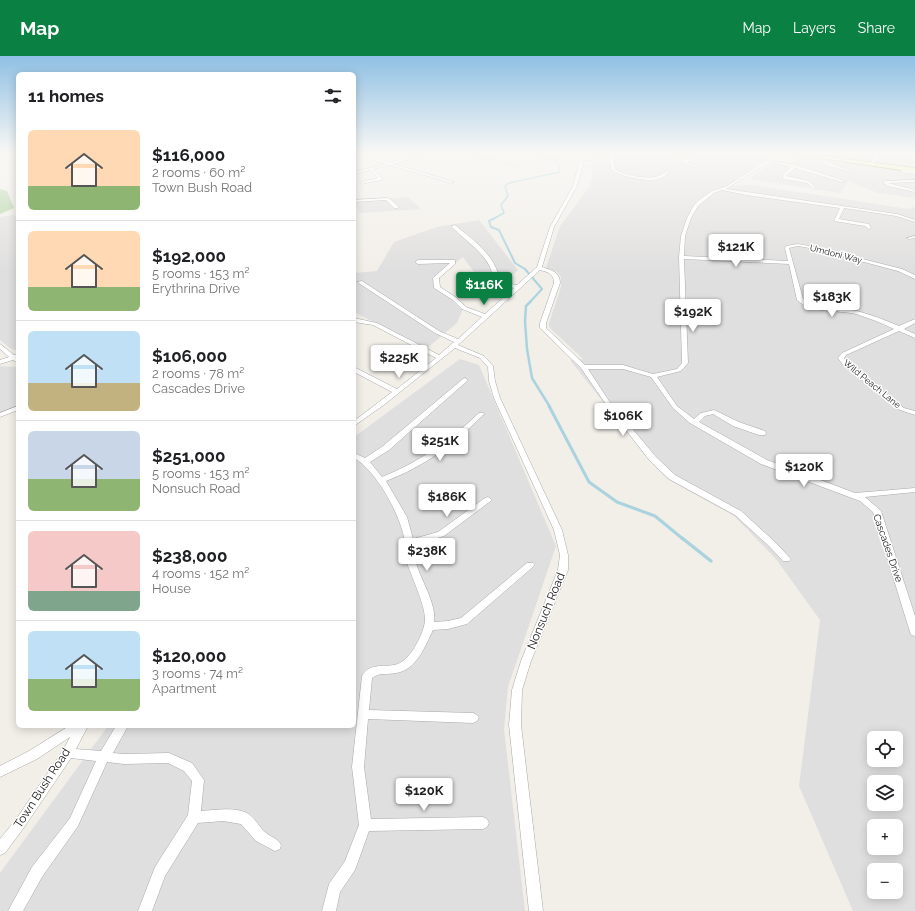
<!DOCTYPE html>
<html lang="en">
<head>
<meta charset="utf-8">
<style>
  body { margin:0; font-family:Raleway,sans-serif; background:#f6f6f6; color:#202124; height:100vh; display:flex; flex-direction:column; font-size:15px; white-space:nowrap }
  * { box-sizing:border-box; margin:0 }
  p { font-size:13px; color:#757577 }
  .icon { flex:none; width:22px; height:22px; fill:none; stroke:currentColor; stroke-width:2; stroke-linecap:round; stroke-linejoin:round }
  .map { position:relative; flex:1; overflow:hidden }
  .side { position:absolute; left:16px; top:16px; width:340px; height:656px; display:flex; flex-direction:column; background:#fff; border-radius:6px; box-shadow:0 2px 10px #0003 }
  .side>* { flex:none }
  .fabs { position:absolute; left:867px; top:675px; display:grid; gap:8px }
  .fabs a { display:grid; place-items:center; width:36px; height:36px; border-radius:6px; background:#fff; box-shadow:0 2px 10px #0003; font-size:20px }
  .price { position:absolute; translate:-50% -34px; padding:0 9px; border-radius:4px; background:#fff; color:#222; font-size:13px; line-height:26px; filter:drop-shadow(0 1px 2px #0008) }
  .price::after { content:''; position:absolute; left:50%; top:24px; width:12px; height:9px; margin-left:-6px; background:inherit; clip-path:polygon(0 0,100% 0,50% 100%) }
  .price.current { background:#0b8043; color:#fff }
  ul { padding:0; list-style:none }
  li { display:flex; align-items:center; gap:12px; height:100px; padding:0 12px }
  li+li { border-top:1px solid #e0e0e0 }
  li span { display:grid; place-items:center; flex:none; width:112px; height:80px; border-radius:6px; color:#555 }
  li>.icon { margin-inline-start:auto }
  span .icon { width:48px; height:48px; fill:#fffc; stroke-width:1 }
  li b { font-size:17px }
  h2 { display:flex; justify-content:space-between; align-items:center; height:48px; padding:0 12px; font-size:17px }
  header { display:flex; align-items:center; gap:24px; box-sizing:border-box; height:56px; padding:0 20px; background:#0b8043; color:#fff }
  header strong { font-size:19px }
  nav { display:flex; gap:22px; margin-inline-start:auto; font-size:14px }
  .map>svg:first-child { display:block }
  .residential { fill:#e0dfdf; fill-rule:evenodd }
  .forest { fill:#add19e }
  .lines { fill:none; stroke-linecap:round; stroke-linejoin:round }
  .stream-far4 { stroke:#aad3df; stroke-width:1.5 }
  .stream-far3 { stroke:#aad3df; stroke-width:2 }
  .stream-far2 { stroke:#aad3df; stroke-width:2.5 }
  .stream-far1 { stroke:#aad3df; stroke-width:3 }
  .stream { stroke:#aad3df; stroke-width:3.5 }
  .street-casing { stroke:#a9a9a9; stroke-width:1 }
  .secondary-casing { stroke:#707d05; stroke-width:1 }
  .street { fill:#fff; fill-rule:evenodd }
  .secondary { fill:#f7fabf; fill-rule:evenodd }
  .labels { text-anchor:middle; dominant-baseline:central; stroke-width:3; stroke-linejoin:round; paint-order:stroke }
  .far-street-label { font-size:9px; fill:#222; stroke:#fff }
  .street-label { font-size:10px; fill:#222; stroke:#fff }
  .near-street-label { font-size:12px; fill:#222; stroke:#fff }
</style>
</head>
<body>
<header>
<strong>Map</strong>
<nav><a>Map</a><a>Layers</a><a>Share</a></nav>
</header>
<div class="map">
<svg width="915" height="855" viewBox="0 0 915 855">
  <rect width="100%" height="100%" fill="#f2efe9"/>
  <!-- residential -->
  <g class="residential">
    <path d="M590,96H672L682,97L686,96L774,97L726,130L752,129L908,153L915,151V855H853L799,730L820,564L776,503L734,460L667,423L649,404L570,304L583,303L549,271V267L561,231V221L557,216L546,212L560,170L590,130L592,120ZM874,682H896V704H874ZM874,726H896V748H874ZM874,770H896V792H874ZM874,814H896V836H874Z"/>
    <path d="M785,96H915V113L830,103Z"/>
    <path d="M799,101L915,116V142L878,137L848,125L840,137L749,123L775,105L791,107Z"/>
    <path d="M408,141L421,153L360,157L354,146Z"/>
    <path d="M14,159L18,162V294H16L11,293L0,284V161Z"/>
    <path d="M479,164L518,214L494,235L485,231L463,201L439,221V232L465,248L457,267L426,293L354,256V217L377,215L394,186L437,171Z"/>
    <path d="M460,303L479,309L556,490L508,631L504,673L525,855H0V817L108,670H354V381Z"/>
    <path d="M0,310L16,311L18,323V352L0,358Z"/>
  </g>
  <!-- forest -->
  <path class="forest" d="M0,133L7,135L14,152L0,158Z"/>
  <g class="lines">
    <!-- stream-far4 -->
    <path class="stream-far4" d="M493,163L504,157L501,149L508,140L505,130L509,127L560,116L558,108L554,103L538,100V96"/>
    <!-- stream-far3 -->
    <path class="stream-far3" d="M495,162L489,165L491,171L499,174L515,207L525,213L542,233L530,246"/>
    <!-- stream-far2 -->
    <path class="stream-far2" d="M531,245L526,250L525,265L527,293L532,322L550,351"/>
    <!-- stream-far1 -->
    <path class="stream-far1" d="M549,350L589,426L617,446L655,460L683,483"/>
    <!-- stream -->
    <path class="stream" d="M682,482L711,505"/>
    <!-- street casing -->
    <g class="street-casing">
      <g id="street">
        <path d="M0,96L18,98V100L0,98Z"/>
        <path d="M354,96L390,106L431,96H436L394,108L454,126L451,127L390,109L373,113L382,122V124L361,128V126L378,122L370,114L354,118V116L386,108L354,98Z"/>
        <path d="M460,96H465L520,110L518,111Z"/>
        <path d="M579,96H583L584,102L609,103L608,96H612L615,113C624,119 644,123 655,121C659,120 663,117 667,115L670,116C667,118 663,122 659,123C647,126 620,121 611,113L610,105L584,104L577,130L554,171L542,211C551,214 560,216 560,227L546,267V272L585,309H623L653,318L677,313L682,307L679,201L681,180L687,162L694,149L699,144L712,135L727,130L767,104L777,96H781L771,105L796,109L845,125L842,126L795,112L786,120L809,125L816,132L814,133L807,127L783,123V119L791,111L769,106L726,133L897,158L915,164V166L896,160L844,152L839,163L869,168L871,172L869,173L865,170L834,165L840,152L746,139L722,134L714,137L698,150L691,162L685,180L684,200L788,205L785,192L786,190L798,188L815,191L902,213L915,219V223L898,215L815,193L798,190L789,192L803,243C817,255 840,251 857,255C872,259 885,264 899,270L915,263V267L904,273L915,278V282L899,275L846,299L844,302L847,307L904,352L915,355V359L900,354L843,309L838,302L842,297L894,273C882,267 869,262 856,258C839,254 810,257 797,244L789,208L684,203L688,307L681,315L657,321L677,350L694,363L701,357L714,354L739,366L765,375L766,377L765,379H759L733,370L713,358L705,360L699,366L767,404L855,437L915,432V436L865,441L881,455L915,560V580L911,579L910,576L873,456L860,445L761,408L690,367L673,352L651,321L623,313H588L609,345L656,401L675,419L741,455L775,486L789,501L791,503L789,505H783L769,490L735,459L669,423L650,405L605,347L581,312L540,272V267L554,227C554,218 548,216 540,214L458,289L484,300L493,310L495,325L500,342L562,474L568,499V514L531,605L522,634L521,669L543,855H529L509,669L512,634L521,605L558,514L560,499L554,474L494,342L489,325L488,311L480,302L455,292L385,348L354,370V365L392,336L354,316V311L397,333L436,302L373,269L354,266V262L377,267L439,299L454,286L435,277L357,226L362,225L439,275L458,283L482,261L462,253L453,244L434,232L433,222L450,207L418,208L415,206L418,204H455V208L439,222L440,231L457,242L466,251L485,258L514,232L502,229L494,224C492,219 492,214 489,209C480,193 463,183 451,170L455,169C472,183 495,199 499,222L506,227L517,229L537,211L550,171L573,130L580,103Z"/>
        <path d="M635,96H642L686,103L696,102L697,104L686,106L701,111L699,112L682,107L683,105Z"/>
        <path d="M873,96H877L879,98L874,109L872,110L870,109L875,98Z"/>
        <path d="M820,101H822V104L849,114L847,115L829,110L819,105Z"/>
        <path d="M901,114L915,116V118L901,116Z"/>
        <path d="M915,124V126L888,127L915,134V136L888,130L883,127L886,125Z"/>
        <path d="M387,142L390,143L398,150V152H394L386,144L354,146V144Z"/>
        <path d="M915,180V182L909,183L907,182Z"/>
        <path d="M0,288L14,299L18,298V307L13,304L0,308V304L9,301L0,293Z"/>
        <path d="M465,322L468,324L467,325L389,394L370,406L382,421C420,406 450,384 479,357H483L485,358L483,359C453,389 425,410 386,425L407,461L413,483L438,476L485,442L488,441L492,444L444,480L414,489C414,493 414,498 415,502C418,521 437,546 434,566L448,565L461,562L527,507H533L535,509L467,568L448,573L433,574C425,590 417,614 396,617C386,619 380,616 372,622L369,654L473,657L477,659L479,662L477,665L473,667L368,663L364,711L371,763L483,761L487,763L489,767L487,771L483,773L369,775L355,814L340,836L336,855H322L329,828L345,805L359,769L352,711L362,620C369,607 383,611 394,609C402,608 409,600 413,594C418,586 425,573 425,563C425,548 411,520 406,504C404,499 406,492 405,486C401,460 377,415 354,402V397L365,402L383,390L463,323Z"/>
        <path d="M18,350V354L0,361V357Z"/>
        <path d="M69,670H88L76,693L101,695L116,670H128L113,697L124,698L169,697L192,707L204,724L201,755C216,754 238,750 250,759C256,764 259,771 265,776C270,781 278,782 281,789L280,793L275,795L256,785L241,768L223,765L198,767L165,820L152,855H138L155,811L188,759L192,725L184,715L168,707L124,708L107,706L78,770L42,821L23,855H8L32,811L70,762L96,705L71,702L25,770L5,797L0,799V783L17,762L64,693L70,681L37,703L0,721V710L29,695Z"/>
      </g>
    </g>
    <!-- secondary casing -->
    <g class="secondary-casing">
      <path id="secondary" d="M778,96H791L915,112V116Z"/>
    </g>
    <!-- street -->
    <use href="#street" class="street"/>
    <!-- secondary -->
    <use href="#secondary" class="secondary"/>
  </g>
  <!-- sky -->
  <linearGradient id="sky" x2="0" y2="1"><stop stop-color="#8fc0e4"/><stop offset="0.45" stop-color="#f9f8f5"/><stop offset="1" stop-color="#f9f8f5" stop-opacity="0"/></linearGradient>
  <rect width="915" height="215" fill="url(#sky)"/>
  <g class="labels">
    <!-- far-street labels -->
    <g class="far-street-label">
      <text transform="translate(836 198) rotate(14)">Umdoni Way</text>
      <text transform="translate(872 328) rotate(39)">Wild Peach Lane</text>
    </g>
    <!-- street labels -->
    <g class="street-label">
      <text transform="translate(888 492) rotate(71)">Cascades Drive</text>
    </g>
    <!-- near-street labels -->
    <g class="near-street-label">
      <text transform="translate(546 555) rotate(-68)">Nonsuch Road</text>
      <text transform="translate(42 732) rotate(-57)">Town Bush Road</text>
    </g>
  </g>
</svg>
<div class="fabs">
<a><svg class="icon" aria-label="locate" viewBox="0 0 24 24"><circle cx="12" cy="12" r="6"/><path d="M12 2v4M12 18v4M2 12h4M18 12h4"/></svg></a>
<a><svg class="icon" aria-label="layers" viewBox="0 0 24 24"><path d="M12 4l9 5-9 5-9-5zM3 14l9 5 9-5"/></svg></a>
<a>+</a>
<a>−</a>
</div>
<b class="price" style="left:736px;top:212px">$121K</b>
<b class="price current" style="left:484px;top:250px">$116K</b>
<b class="price" style="left:832px;top:262px">$183K</b>
<b class="price" style="left:693px;top:277px">$192K</b>
<b class="price" style="left:399px;top:323px">$225K</b>
<b class="price" style="left:623px;top:381px">$106K</b>
<b class="price" style="left:440px;top:406px">$251K</b>
<b class="price" style="left:804px;top:432px">$120K</b>
<b class="price" style="left:447px;top:462px">$186K</b>
<b class="price" style="left:427px;top:516px">$238K</b>
<b class="price" style="left:424px;top:756px">$120K</b>
<section class="side">
<h2>11 homes<svg class="icon" aria-label="filters" viewBox="0 0 24 24"><path d="M4 7h16M4 17h16"/><circle cx="9" cy="7" r="2"/><circle cx="15" cy="17" r="2"/></svg></h2>
<ul>
<li><span style="background:linear-gradient(#ffd9b3 70%,#8fb573 0)"><svg class="icon" aria-label="home" viewBox="0 0 24 24"><path d="M3 11l9-7 9 7M6 9v11h12V9"/></svg></span><div><b>$116,000</b><p>2 rooms · 60 m²</p><p>Town Bush Road</p></div></li>
<li><span style="background:linear-gradient(#ffd9b3 70%,#8fb573 0)"><svg class="icon" aria-label="home" viewBox="0 0 24 24"><path d="M3 11l9-7 9 7M6 9v11h12V9"/></svg></span><div><b>$192,000</b><p>5 rooms · 153 m²</p><p>Erythrina Drive</p></div></li>
<li><span style="background:linear-gradient(#bfe0f5 65%,#c2b280 0)"><svg class="icon" aria-label="home" viewBox="0 0 24 24"><path d="M3 11l9-7 9 7M6 9v11h12V9"/></svg></span><div><b>$106,000</b><p>2 rooms · 78 m²</p><p>Cascades Drive</p></div></li>
<li><span style="background:linear-gradient(#c9d6e8 60%,#8fb573 0)"><svg class="icon" aria-label="home" viewBox="0 0 24 24"><path d="M3 11l9-7 9 7M6 9v11h12V9"/></svg></span><div><b>$251,000</b><p>5 rooms · 153 m²</p><p>Nonsuch Road</p></div></li>
<li><span style="background:linear-gradient(#f6c9c9 75%,#7fa58c 0)"><svg class="icon" aria-label="home" viewBox="0 0 24 24"><path d="M3 11l9-7 9 7M6 9v11h12V9"/></svg></span><div><b>$238,000</b><p>4 rooms · 152 m²</p><p>House</p></div></li>
<li><span style="background:linear-gradient(#bfe0f5 60%,#8fb573 0)"><svg class="icon" aria-label="home" viewBox="0 0 24 24"><path d="M3 11l9-7 9 7M6 9v11h12V9"/></svg></span><div><b>$120,000</b><p>3 rooms · 74 m²</p><p>Apartment</p></div></li>
</ul>
</section>
</div>
</body>
</html>
